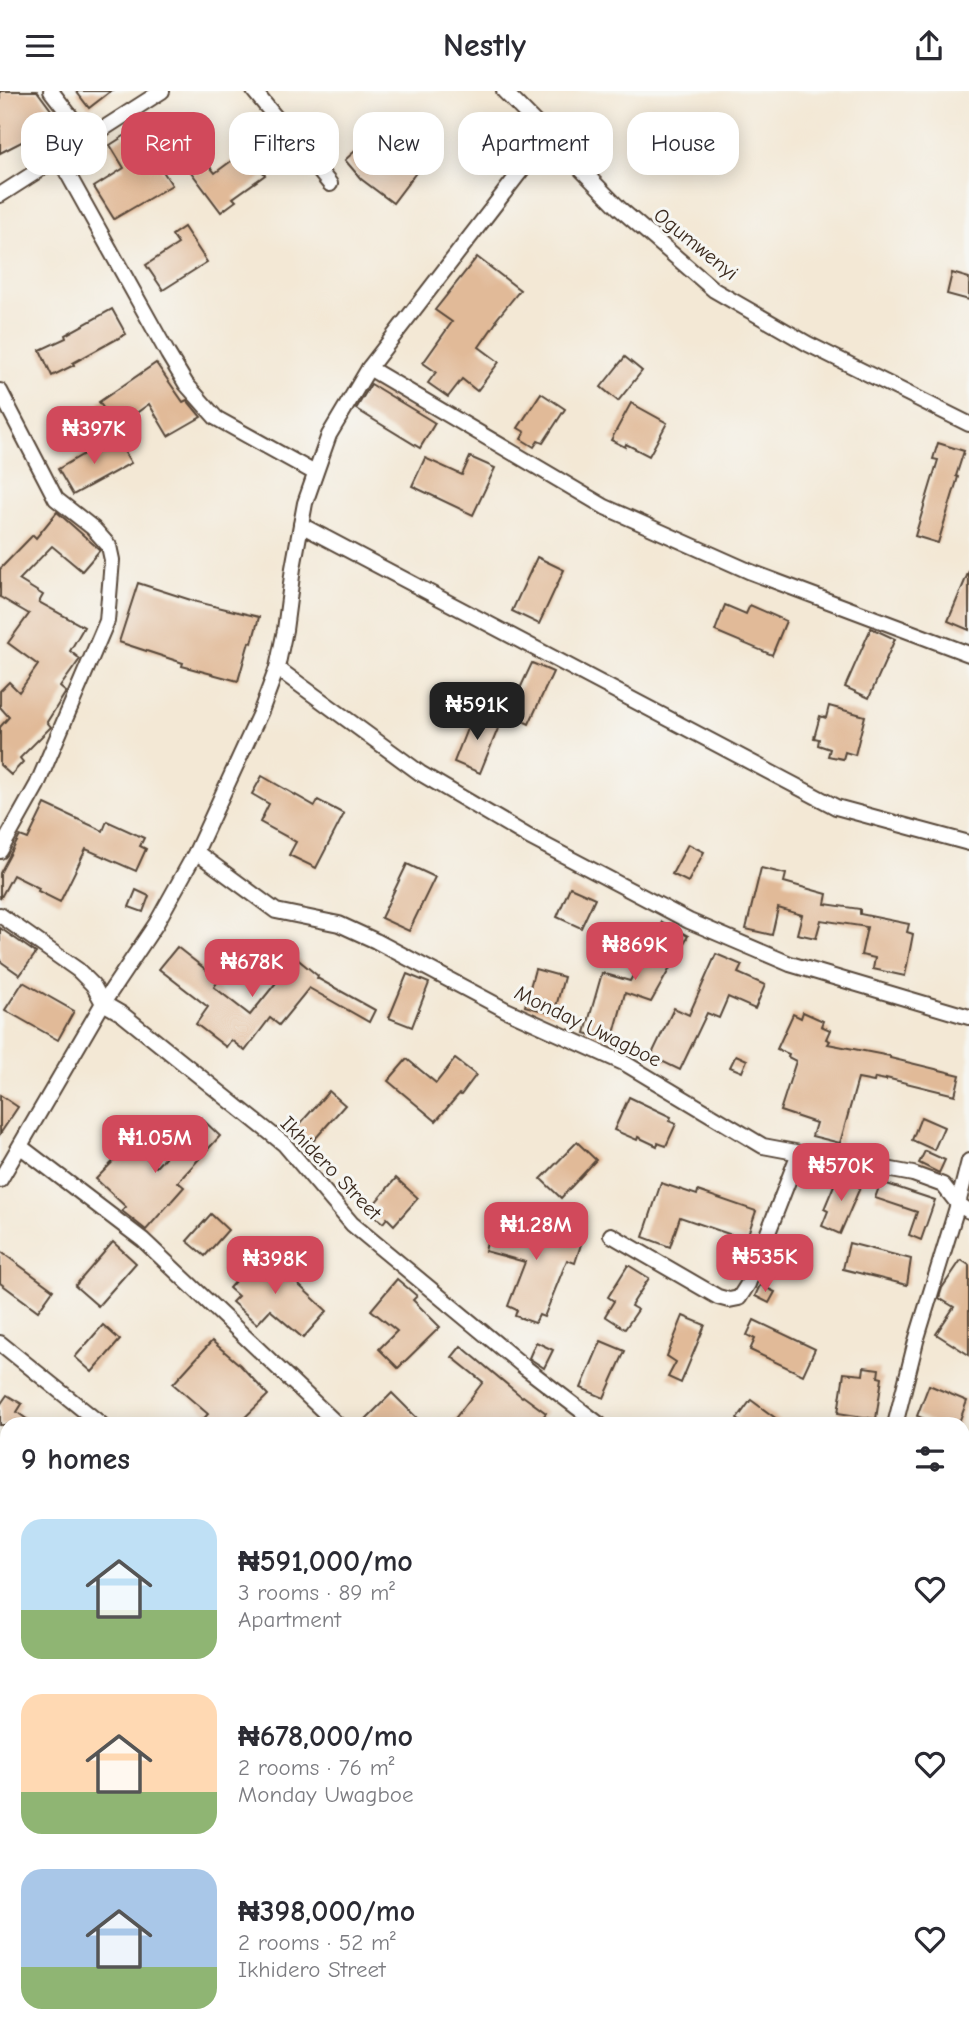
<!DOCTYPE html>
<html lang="en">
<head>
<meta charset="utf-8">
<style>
  body { margin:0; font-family:"Comic Neue",sans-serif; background:#f7f7f7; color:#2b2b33; height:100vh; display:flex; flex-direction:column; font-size:26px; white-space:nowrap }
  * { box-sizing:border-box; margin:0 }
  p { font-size:23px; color:#7c7c81 }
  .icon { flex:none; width:38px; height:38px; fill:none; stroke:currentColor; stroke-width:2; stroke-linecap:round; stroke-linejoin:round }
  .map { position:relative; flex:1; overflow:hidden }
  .panel { position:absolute; left:0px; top:1326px; width:970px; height:625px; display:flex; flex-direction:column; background:#fff; border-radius:21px 21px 0 0; box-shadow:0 4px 18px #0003 }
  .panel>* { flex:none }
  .hud { position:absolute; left:21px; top:21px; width:928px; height:63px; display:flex; gap:14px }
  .price { position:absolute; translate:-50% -60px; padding:0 16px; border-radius:14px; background:#d1495b; color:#fff; font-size:23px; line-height:46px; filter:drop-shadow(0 2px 4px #0008) }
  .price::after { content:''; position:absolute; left:50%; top:42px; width:21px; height:16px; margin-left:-10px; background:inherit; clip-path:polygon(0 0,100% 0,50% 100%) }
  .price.on { background:#222; color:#fff }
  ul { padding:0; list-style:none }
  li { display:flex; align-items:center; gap:21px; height:175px; padding:0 21px }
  li span { display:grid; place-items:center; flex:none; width:196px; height:140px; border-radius:21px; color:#555 }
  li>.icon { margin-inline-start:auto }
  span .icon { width:84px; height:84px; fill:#fffc; stroke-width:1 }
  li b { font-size:30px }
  h2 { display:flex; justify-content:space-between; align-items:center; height:84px; padding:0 21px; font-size:30px }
  .tag { padding:0 24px; border-radius:21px; background:#fff; box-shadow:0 4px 18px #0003; font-size:24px; line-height:63px }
  .tag.on { background:#d1495b; color:#fff }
  header { display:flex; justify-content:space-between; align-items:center; height:91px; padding:0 21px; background:#fff; font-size:32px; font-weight:600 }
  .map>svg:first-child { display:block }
  .building { fill:#e1ba98 }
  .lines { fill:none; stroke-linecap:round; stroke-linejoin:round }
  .street-casing { stroke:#574639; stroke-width:18 }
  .street { stroke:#fff; stroke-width:14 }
  .labels { text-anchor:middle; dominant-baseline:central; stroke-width:6; stroke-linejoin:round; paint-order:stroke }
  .street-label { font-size:21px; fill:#3b2a1e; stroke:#f6f6f2 }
</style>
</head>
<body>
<header><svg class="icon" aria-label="menu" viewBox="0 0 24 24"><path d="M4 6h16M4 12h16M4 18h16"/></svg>Nestly<svg class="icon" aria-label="share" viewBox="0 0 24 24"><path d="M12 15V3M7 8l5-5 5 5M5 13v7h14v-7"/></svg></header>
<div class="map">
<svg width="969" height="1951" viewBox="0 0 969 1951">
  <rect width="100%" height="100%" fill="#f6f6f2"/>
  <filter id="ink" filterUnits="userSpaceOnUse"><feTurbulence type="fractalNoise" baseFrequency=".0143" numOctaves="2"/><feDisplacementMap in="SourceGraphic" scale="14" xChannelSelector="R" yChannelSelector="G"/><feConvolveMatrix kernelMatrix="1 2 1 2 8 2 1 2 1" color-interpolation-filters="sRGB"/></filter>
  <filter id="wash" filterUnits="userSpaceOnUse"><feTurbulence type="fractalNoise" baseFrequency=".00686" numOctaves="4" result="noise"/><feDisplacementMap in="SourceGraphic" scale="28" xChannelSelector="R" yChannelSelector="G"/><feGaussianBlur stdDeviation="1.57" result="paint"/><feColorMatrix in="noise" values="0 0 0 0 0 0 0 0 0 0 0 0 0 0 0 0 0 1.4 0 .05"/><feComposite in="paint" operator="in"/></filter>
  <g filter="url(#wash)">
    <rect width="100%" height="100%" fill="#f3e8d5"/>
    <g id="blocks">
      <!-- building -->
      <g class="building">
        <path d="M0,0H37L63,35L42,50L37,43L0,62Z"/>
        <path d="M76,0H111L89,17Z"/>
        <path d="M135,38L172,94L114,128L94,96L124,77L110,54Z"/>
        <path d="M407,47L430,63L393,112L361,88L345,69L367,49L388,73Z"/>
        <path d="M246,59L265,84L233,107L236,110L221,121L191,81L206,71L215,82Z"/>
        <path d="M184,136L207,171L163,199L146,174L178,153L172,144Z"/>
        <path d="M477,166L520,199L496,229L497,230L479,256L499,271L477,300L462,288L448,306L428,292L436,281L423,272L452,231L435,219Z"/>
        <path d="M952,182L969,187V209L947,203Z"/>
        <path d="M112,218L126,243L73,272L74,274L52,285L40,259L66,247L65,244Z"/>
        <path d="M625,266L642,280L618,310L601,296Z"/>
        <path d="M156,272L183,311L187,309L201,326L168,345L149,313L117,336L99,311Z"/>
        <path d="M371,293L435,332L420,357L356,318Z"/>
        <path d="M541,302L565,318L543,352L538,350L534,356L521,348L525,341L518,337Z"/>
        <path d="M631,312L667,332L649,365L626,353L625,356L611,349Z"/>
        <path d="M115,345L131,372L73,404L58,378Z"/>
        <path d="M938,352L964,360L956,385L958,386L938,452L915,445L938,369L933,368Z"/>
        <path d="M470,366L495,377L473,424L412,395L425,367L462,384Z"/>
        <path d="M57,421L100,459L82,480L52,455L19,489L43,504L39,511L84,536L70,560L80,568L60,596L66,601L47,631L51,636L20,667L23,671L11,684L0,674V636L9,626L0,616V600L9,591L19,601L38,574L8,552L29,523L0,506V478L33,444L36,447Z"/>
        <path d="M537,466L564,479L539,533L512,520Z"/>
        <path d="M969,480V539L948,530Z"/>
        <path d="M138,492L197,511L259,526L252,552L249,551L238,590L182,575L183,572L119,551Z"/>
        <path d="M725,514L746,523L750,514L786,530L772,564L715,540Z"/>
        <path d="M871,537L895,548L869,607L845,596Z"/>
        <path d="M532,572L553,581L529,633L508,623Z"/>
        <path d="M829,615L865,625L855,664L845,661L843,668L828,665L830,658L818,654L819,648L814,647L820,625L826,627Z"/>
        <path d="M474,620L501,630L480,682L454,671Z"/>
        <path d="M262,685L315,715L318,709L344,723L316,777L289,764L296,751L260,731L269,713L252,703Z"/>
        <path d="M45,713L103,740L107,730L144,747L140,755L146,758L136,780L86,758L60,811L38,800L39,797L13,784L0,808V782L20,745L28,748Z"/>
        <path d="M688,753L704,761L688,791L672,783Z"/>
        <path d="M407,773L435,786L409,840L381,827Z"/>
        <path d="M761,777L786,783L784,791L827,803L825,813L860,818V823L909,833L907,841L913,843L905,885L873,878L875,867L861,864L867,836L821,829L816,847L797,843L802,824L778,817L772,844L746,838Z"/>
        <path d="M570,796L595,807L581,837L557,826Z"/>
        <path d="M136,799L149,805L143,821L129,816Z"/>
        <path d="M662,831L688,845L651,911L625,902L612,950L585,942L602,882L630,890Z"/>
        <path d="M0,837L36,862L20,884L0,870Z"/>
        <path d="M177,856L219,889L214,896L250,924L296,867L318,885L317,887L375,919L369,931L309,897L279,934L270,927L245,960L231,949L226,956L196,933L208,916L159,878Z"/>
        <path d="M716,863L742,874L738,882L765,894L755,918L728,906L719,927L707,922L680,979L651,965L674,917L689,924Z"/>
        <path d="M535,878L564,886L554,923L525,915Z"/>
        <path d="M407,883L429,892L412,936L389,927Z"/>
        <path d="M23,891L74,920L58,949L5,919Z"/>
        <path d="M803,921L823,930L821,935L830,939L826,948L830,950L828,953L890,965V967L960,984L955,1004L886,987V989L875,987L874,991L858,988L840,1052L812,1045L816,1032L780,1020L796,970L788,966L789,963L777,958L793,923L801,927Z"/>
        <path d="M736,964L747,969L742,981L730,976Z"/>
        <path d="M407,968L436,992L455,968L476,984L461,1004L459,1003L436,1030L388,990Z"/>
        <path d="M329,1000L345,1014L307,1057L291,1043Z"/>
        <path d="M0,1004L18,1016L0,1043Z"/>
        <path d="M629,1006L671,1026L669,1030L676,1033L666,1055L658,1052L657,1055L638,1046L637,1049L614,1039Z"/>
        <path d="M921,1026L944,1036L934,1059L912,1049Z"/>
        <path d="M201,1027L220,1045L178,1091L184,1096L146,1139L122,1120L126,1116L96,1088L131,1052L156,1076Z"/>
        <path d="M577,1051L596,1069L561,1107L541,1088Z"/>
        <path d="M925,1060L945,1069L939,1082L919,1072Z"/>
        <path d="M839,1082L862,1092L840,1143L822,1135L828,1120L824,1118Z"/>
        <path d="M396,1087L418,1107L394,1134L387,1127L383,1132L373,1124L379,1117L374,1113Z"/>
        <path d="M881,1091L935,1109L921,1149L909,1144L917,1121L875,1107Z"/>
        <path d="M661,1092L697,1104L698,1100L756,1120L746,1149L680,1126L670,1156L643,1146Z"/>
        <path d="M211,1123L228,1139L205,1165L187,1150Z"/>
        <path d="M535,1128L584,1144L575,1172L567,1169L544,1226L539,1224L535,1232L515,1225L517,1219L508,1215L525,1171L485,1160L489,1144L495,1145L499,1130L532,1139Z"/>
        <path d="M113,1151L136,1172L98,1215L75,1195Z"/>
        <path d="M849,1152L911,1168L907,1194L843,1178Z"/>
        <path d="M0,1160L53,1199L38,1220L0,1192Z"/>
        <path d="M262,1160L327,1220L303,1247L270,1219L257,1233L232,1211L238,1205L229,1197Z"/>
        <path d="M961,1169L969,1174V1264L936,1243L954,1216L939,1207L942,1197Z"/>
        <path d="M628,1174L649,1187L631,1215L638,1219L625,1238L605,1225L614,1210L608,1206Z"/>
        <path d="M397,1188L417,1205L413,1209L440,1236L398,1277L379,1258L397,1240L371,1219Z"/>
        <path d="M760,1194L775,1201L769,1212L755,1205Z"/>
        <path d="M683,1225L705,1234L681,1292L668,1286L676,1271L667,1265Z"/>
        <path d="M754,1229L815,1258L803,1284L750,1259L755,1248L747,1244Z"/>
        <path d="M103,1234L120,1249L92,1281L75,1266Z"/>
        <path d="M212,1250L240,1274L268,1304L237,1334H198L208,1323L173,1293Z"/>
        <path d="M601,1250L625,1260L604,1307L581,1297Z"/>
        <path d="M536,1251L553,1259L544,1277L529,1267Z"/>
        <path d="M461,1255L522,1306L523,1305L546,1322L537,1334H450L483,1291L452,1266Z"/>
        <path d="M864,1276L879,1278L878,1286L882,1287L876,1328L838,1322L844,1282L863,1284Z"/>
        <path d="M929,1294L967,1310L958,1334H939L917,1325Z"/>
        <path d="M392,1302L424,1334H360Z"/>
        <path d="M7,1304L22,1313L17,1321L35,1334H0V1314Z"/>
        <path d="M751,1309L785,1334H745L737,1328Z"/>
      </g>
    </g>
  </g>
  <g filter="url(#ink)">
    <use href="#blocks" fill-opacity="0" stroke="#574639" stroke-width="2"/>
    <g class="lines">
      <!-- street casing -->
      <g class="street-casing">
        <g id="street">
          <path d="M51,0L88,48"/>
          <path d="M254,0L330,93"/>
          <path d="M504,0L619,117L714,199L808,253L969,333"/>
          <path d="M59,67L168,263L186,293L216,327L315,382"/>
          <path d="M0,104L162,0"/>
          <path d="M369,277L605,416L751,481L969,563"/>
          <path d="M0,300L56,408L93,437L109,455L112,469L107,530L37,694L0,760"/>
          <path d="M301,434L836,716L969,752"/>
          <path d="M277,577L420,682L529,746L689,830L790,873L969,926"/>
          <path d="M196,761L276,820L339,833L376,850L506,919L626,973L763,1055L913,1083L943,1094L958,1113L969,1120"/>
          <path d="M0,824L78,879L93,894L103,912L122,923L284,1053L352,1133L527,1278L600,1334"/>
          <path d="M21,1056L143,1149L338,1334"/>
          <path d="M0,1089L103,912L156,833L196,761L261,620L277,577L285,539L293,477L305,412L329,344L369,277L547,46"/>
          <path d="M611,1144L718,1206L729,1209L739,1207L748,1193L799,1062"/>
          <path d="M0,1252L102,1334"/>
          <path d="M895,1334L916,1250L958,1113L969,1070"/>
          <path d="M0,1498L7,1504"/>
          <path d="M962,1541L969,1547"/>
          <path d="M962,1773L969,1781"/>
          <path d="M0,1832L7,1836"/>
          <path d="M196,1944L206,1951"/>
          <path d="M428,1944L433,1951"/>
          <path d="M885,1944L891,1951"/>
          <path d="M691,1951L695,1944"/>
        </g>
      </g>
      <!-- street -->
      <use href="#street" class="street"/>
    </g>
  </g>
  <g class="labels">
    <!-- street labels -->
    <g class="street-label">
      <text transform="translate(696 153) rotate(39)">Ogumwenyi</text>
      <text transform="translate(588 935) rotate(26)">Monday Uwagboe</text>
      <text transform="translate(331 1077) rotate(46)">Ikhidero Street</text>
    </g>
  </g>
</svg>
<b class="price" style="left:94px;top:375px">₦397K</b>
<b class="price on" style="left:477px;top:651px">₦591K</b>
<b class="price" style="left:635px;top:891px">₦869K</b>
<b class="price" style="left:252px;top:908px">₦678K</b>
<b class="price" style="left:155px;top:1084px">₦1.05M</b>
<b class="price" style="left:841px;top:1112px">₦570K</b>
<b class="price" style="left:536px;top:1171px">₦1.28M</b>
<b class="price" style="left:765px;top:1203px">₦535K</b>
<b class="price" style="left:275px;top:1205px">₦398K</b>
<div class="hud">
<a class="tag">Buy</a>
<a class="tag on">Rent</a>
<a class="tag">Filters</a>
<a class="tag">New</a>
<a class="tag">Apartment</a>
<a class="tag">House</a>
</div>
<section class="panel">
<h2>9 homes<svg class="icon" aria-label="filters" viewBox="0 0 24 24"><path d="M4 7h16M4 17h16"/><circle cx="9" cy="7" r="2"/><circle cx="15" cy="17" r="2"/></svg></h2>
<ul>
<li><span style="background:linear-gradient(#bfe0f5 65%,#8fb573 0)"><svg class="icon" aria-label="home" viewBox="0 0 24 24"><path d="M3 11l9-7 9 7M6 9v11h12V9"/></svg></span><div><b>₦591,000/mo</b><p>3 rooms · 89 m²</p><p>Apartment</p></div><svg class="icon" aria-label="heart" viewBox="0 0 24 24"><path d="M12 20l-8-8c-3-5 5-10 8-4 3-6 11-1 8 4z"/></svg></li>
<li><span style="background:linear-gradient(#ffd9b3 70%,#8fb573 0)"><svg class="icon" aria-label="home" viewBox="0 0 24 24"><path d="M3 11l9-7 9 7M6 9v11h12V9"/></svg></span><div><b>₦678,000/mo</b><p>2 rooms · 76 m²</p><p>Monday Uwagboe</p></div><svg class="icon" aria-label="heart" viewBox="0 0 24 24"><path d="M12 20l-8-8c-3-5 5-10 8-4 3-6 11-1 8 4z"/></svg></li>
<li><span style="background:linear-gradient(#a9c7e8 70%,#8fb573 0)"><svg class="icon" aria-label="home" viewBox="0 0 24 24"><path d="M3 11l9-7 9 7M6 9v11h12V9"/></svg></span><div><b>₦398,000/mo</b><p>2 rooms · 52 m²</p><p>Ikhidero Street</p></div><svg class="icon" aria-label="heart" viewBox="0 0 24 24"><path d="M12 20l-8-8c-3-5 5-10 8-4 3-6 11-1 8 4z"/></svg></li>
</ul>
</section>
</div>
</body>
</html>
